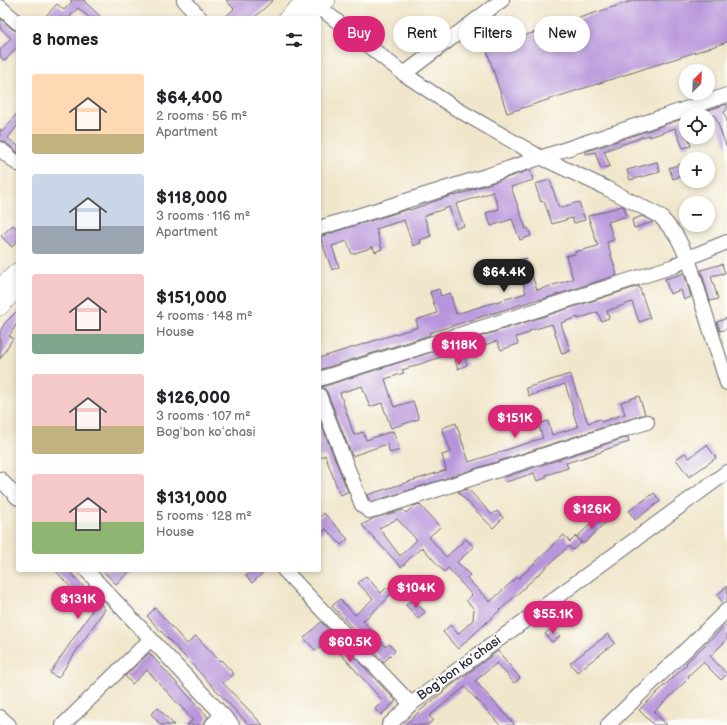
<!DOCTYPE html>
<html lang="en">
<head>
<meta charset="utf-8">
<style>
  body { margin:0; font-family:"Balsamiq Sans",sans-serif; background:#f2f2f2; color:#202124; height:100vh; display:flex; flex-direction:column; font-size:15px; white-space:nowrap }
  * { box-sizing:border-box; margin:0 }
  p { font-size:13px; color:#757577 }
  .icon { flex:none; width:22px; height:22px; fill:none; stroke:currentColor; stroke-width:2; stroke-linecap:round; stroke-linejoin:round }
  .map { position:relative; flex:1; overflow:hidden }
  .drawer { position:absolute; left:16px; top:16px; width:305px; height:556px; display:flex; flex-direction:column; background:#fff; border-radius:4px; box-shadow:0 2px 6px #0003 }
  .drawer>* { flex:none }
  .guide { position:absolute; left:333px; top:16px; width:334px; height:36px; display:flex; gap:8px }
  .needle { width:26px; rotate:24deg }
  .tools { position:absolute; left:679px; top:64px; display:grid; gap:8px }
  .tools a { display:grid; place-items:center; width:36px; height:36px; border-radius:50%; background:#fff; box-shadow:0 2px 6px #0003; font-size:20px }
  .price { position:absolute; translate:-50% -34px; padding:0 9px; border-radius:14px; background:#db2777; color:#fff; font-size:13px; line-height:26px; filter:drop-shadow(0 1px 2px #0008) }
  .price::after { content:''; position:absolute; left:50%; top:24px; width:12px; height:9px; margin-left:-6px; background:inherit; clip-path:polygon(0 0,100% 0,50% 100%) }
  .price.current { background:#222; color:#fff }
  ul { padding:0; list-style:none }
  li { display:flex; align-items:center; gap:12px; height:100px; padding:0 16px }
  li span { display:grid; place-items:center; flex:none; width:112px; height:80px; border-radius:4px; color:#555 }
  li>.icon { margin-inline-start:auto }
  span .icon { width:48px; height:48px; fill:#fffc; stroke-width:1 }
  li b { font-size:17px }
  h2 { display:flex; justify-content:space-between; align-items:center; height:48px; padding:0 16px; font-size:17px }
  .tag { padding:0 14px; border-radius:18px; background:#fff; box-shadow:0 2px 6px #0003; font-size:14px; line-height:36px }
  .tag.current { background:#db2777; color:#fff }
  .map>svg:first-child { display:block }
  .building { fill:#b895db; fill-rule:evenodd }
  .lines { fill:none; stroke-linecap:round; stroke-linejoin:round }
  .minor-casing { stroke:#6a676d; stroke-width:16 }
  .major-casing { stroke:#6a676d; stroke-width:18 }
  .minor { stroke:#fff; stroke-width:14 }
  .major { stroke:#fff; stroke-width:17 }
  .labels { text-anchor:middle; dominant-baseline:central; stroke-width:3.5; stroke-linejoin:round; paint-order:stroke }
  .street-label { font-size:13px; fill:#22223b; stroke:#fdfcf7 }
</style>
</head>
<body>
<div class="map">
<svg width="727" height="725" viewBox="0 0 727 725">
  <rect width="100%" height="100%" fill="#fdfcf7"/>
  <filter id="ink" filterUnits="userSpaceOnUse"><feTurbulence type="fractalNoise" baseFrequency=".025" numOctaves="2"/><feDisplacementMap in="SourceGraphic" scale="8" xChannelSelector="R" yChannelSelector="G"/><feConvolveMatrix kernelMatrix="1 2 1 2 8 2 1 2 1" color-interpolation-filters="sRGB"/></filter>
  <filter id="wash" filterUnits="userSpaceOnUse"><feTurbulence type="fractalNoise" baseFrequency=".012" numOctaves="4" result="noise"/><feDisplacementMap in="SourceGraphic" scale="16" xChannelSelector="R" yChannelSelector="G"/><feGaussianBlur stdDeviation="0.9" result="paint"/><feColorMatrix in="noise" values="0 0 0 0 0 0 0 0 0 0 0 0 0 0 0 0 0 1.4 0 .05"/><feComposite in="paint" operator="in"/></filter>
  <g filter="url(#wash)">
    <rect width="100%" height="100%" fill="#f0e6cb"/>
    <g id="blocks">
      <!-- building -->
      <g class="building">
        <path d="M70,0H85L84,1L102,18H90L78,8L70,16L72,18H44L57,4L64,10L72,2Z"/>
        <path d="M226,0H273L254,18H224L234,9Z"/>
        <path d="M635,0H727V42L507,113L486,48Z"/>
        <path d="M0,18L12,29L18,31V46L5,61L0,56V50L11,38L0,28Z"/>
        <path d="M727,104V110L724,112L727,121V146H726L715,115L708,117V115H694Z"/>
        <path d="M18,112V125L8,138L18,146V153L5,142L0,141V129L3,131Z"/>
        <path d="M682,119L686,130V137H688L691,146L683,148L675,128L650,137L649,135L604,151L610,166L601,169L595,152L586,154L585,152Z"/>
        <path d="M657,162L660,172L630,180L627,170Z"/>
        <path d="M686,162V174L673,179L669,168Z"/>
        <path d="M530,170L533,180L511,187L526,229L528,228L531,236L520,240L512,219L491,226L486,213L499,209L493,192L456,204L464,226L456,228L449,207L424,216L431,236L420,240L421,243L413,246L404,220L376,229L382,249L375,252L373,247L352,254L347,241L332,246L339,267L332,270L320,237L340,230L409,209L410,210L453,195L454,196L470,191V190Z"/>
        <path d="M550,180L559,208L579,202L585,220L574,223L572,218L552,224L544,201L541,202L535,184Z"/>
        <path d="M622,206L624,207L627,216L608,222L614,240L607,242L617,275L540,300L539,299L429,333L430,335L319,370V358L418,327L416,320L437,313L430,292L439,289L441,296L450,293L456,314L526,293L516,261L526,258L537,290L573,279L566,256L575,254V252L598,246L588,216Z"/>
        <path d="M642,216L653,222L634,228L632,220Z"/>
        <path d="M13,225L18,230V240L12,247L1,236Z"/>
        <path d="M722,264L725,273L711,276L718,299L710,301L701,270Z"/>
        <path d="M684,273L691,297L684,300L681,290L670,294L665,279Z"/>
        <path d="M639,286L650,318L639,322L632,302L607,311L609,318L601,321L598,312L578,319V317L561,323L570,351L562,354L552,324L529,331V333L516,337L518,344L501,350L497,341L463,352L467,365L458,369L453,353L402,370L404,373L385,379L394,407L413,401L419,419L391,428L382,403L370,407L362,386L340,393L354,435L363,432L366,440L393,431L400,450L390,453L387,444L352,456L327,392L325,389L322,387Z"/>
        <path d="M18,310V322L9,336L13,338L0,359V331L5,323Z"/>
        <path d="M727,318V329L720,331L717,322Z"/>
        <path d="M570,374L582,409H583L588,423L600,419L601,422L625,414L621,402L639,396L645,414L375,501L371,502L369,500L367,495L446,470L442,455L451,452L442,428L456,423L469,462L543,438L538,424L548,421L552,435L578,427L573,412H574L565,384L529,396L526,388Z"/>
        <path d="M319,418L348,492L340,495L325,455L319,458Z"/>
        <path d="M628,437L629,442L601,451V452L566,463L568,468L546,475V478L537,481L534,473L506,482L505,477Z"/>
        <path d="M707,445L716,458L689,477L676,459L685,453L689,458Z"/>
        <path d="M468,489L492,515L497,511L503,518L493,528L458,492Z"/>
        <path d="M654,493L660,501L635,520L629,511Z"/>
        <path d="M419,504L440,527L429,537L446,557L466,539L474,547L457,562L470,575L467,578L490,602L517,577L519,578L553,546L552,545L564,535L570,542L576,536L581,543L573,550L569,546L458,649L443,632L450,625L458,634L473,620L474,609L466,600L472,595L448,568L444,572L422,547L405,563V564L401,567L362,525L374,518L403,510L406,513L414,506ZM397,519L417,540L400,556L379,528Z"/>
        <path d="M324,513L348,539L341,545L326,529L319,535V518Z"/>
        <path d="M600,515L606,522L583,544L577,537Z"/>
        <path d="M55,570H68L105,609L58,678L50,673L92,611Z"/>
        <path d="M102,570H131L116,584Z"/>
        <path d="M252,570H266L252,583L246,576Z"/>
        <path d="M366,576L381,593L387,587L392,593L386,598L387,599L363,621L386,647L389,644L395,651L384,662L332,606L340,599L355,615L373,599L358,583Z"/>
        <path d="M727,586V602L723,603L717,595Z"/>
        <path d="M413,599L425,612L418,619L406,605Z"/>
        <path d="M155,608L187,644L196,636L220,661L221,660L234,674L223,683L263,725H249L170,641L147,616Z"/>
        <path d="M321,622L396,701L381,715L375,709L383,701L328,640L316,651L304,638Z"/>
        <path d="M727,624V640L710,656L727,674L721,680L703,662L688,676L689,678L654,712L667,725H654L639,710L687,664L686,663Z"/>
        <path d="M553,627L560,636L552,642L545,634Z"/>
        <path d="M608,634L615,643L577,672L570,663Z"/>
        <path d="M498,651L520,678L514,683L497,663L475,681L515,725H500L465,687L429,716L433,720L428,725H405L422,709L452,685Z"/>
        <path d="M149,653L208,717L203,725H187L193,720L147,670L132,684L125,676Z"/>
        <path d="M158,708L174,725H161L151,714Z"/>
      </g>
    </g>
  </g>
  <g filter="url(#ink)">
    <use href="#blocks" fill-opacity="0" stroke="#6a676d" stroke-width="1"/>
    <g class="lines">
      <!-- minor casing -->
      <g class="minor-casing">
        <g id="minor">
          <path d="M184,0L200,18"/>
          <path d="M0,7L18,23"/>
          <path d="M404,74L502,0"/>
          <path d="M0,149L18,164"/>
          <path d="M319,228L486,176L727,95"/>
          <path d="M727,242L688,258L727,383"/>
          <path d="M319,379L415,349L674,266L688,258L676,235L660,216L606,188L540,157L455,108L404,74L319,7"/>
          <path d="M319,395L362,505L369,511L377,509L647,422"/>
          <path d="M0,479L18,498"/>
          <path d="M86,570L232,725"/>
          <path d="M284,570L411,704"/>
          <path d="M0,717L9,725"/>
          <path d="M63,725L151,639"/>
          <path d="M212,725L222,715"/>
          <path d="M389,725L411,704L727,472"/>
          <path d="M608,725L727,610"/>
        </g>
      </g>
      <!-- major casing -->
      <g class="major-casing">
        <g id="major">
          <path d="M287,18L306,0"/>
          <path d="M307,18L327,0"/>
          <path d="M0,287L18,271"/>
          <path d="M0,307L18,287"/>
        </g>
      </g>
      <!-- minor -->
      <use href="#minor" class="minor"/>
      <!-- major -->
      <use href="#major" class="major"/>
    </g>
  </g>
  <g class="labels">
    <!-- street labels -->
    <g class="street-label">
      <text transform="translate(459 668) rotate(-36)">Bogʻbon koʻchasi</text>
    </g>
  </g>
</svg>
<div class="tools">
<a><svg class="needle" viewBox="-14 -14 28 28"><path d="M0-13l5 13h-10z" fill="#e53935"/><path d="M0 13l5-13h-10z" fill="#757577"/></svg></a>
<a><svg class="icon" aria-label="locate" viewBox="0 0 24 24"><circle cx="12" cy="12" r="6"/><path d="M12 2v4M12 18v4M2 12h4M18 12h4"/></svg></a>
<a>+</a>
<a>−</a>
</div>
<b class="price current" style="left:504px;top:293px">$64.4K</b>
<b class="price" style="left:459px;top:366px">$118K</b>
<b class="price" style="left:515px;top:439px">$151K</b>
<b class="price" style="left:592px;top:530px">$126K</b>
<b class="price" style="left:416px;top:609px">$104K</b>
<b class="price" style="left:78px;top:620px">$131K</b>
<b class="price" style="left:553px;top:635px">$55.1K</b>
<b class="price" style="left:350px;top:663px">$60.5K</b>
<div class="guide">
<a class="tag current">Buy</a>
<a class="tag">Rent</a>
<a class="tag">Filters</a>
<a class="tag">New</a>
</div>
<section class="drawer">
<h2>8 homes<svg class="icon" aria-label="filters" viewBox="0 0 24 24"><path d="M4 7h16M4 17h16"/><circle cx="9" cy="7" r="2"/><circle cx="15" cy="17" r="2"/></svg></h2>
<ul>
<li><span style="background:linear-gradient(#ffd9b3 75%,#c2b280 0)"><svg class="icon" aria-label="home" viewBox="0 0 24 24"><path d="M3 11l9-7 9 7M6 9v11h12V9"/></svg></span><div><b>$64,400</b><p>2 rooms · 56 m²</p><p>Apartment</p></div></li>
<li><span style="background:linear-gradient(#c9d6e8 65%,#9aa5b1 0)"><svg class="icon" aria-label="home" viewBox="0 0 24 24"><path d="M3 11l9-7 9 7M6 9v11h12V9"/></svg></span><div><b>$118,000</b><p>3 rooms · 116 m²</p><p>Apartment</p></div></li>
<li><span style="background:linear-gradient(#f6c9c9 75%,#7fa58c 0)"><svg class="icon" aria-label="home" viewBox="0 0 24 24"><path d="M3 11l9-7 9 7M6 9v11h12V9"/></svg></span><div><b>$151,000</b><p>4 rooms · 148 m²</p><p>House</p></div></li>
<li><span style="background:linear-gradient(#f6c9c9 65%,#c2b280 0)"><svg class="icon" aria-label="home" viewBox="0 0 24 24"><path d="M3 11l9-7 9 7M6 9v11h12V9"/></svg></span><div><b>$126,000</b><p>3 rooms · 107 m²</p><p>Bogʻbon koʻchasi</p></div></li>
<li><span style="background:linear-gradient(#f6c9c9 60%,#8fb573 0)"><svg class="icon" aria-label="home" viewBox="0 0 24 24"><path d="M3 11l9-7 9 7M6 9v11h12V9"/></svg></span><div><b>$131,000</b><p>5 rooms · 128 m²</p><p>House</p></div></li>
</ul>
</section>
</div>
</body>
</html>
